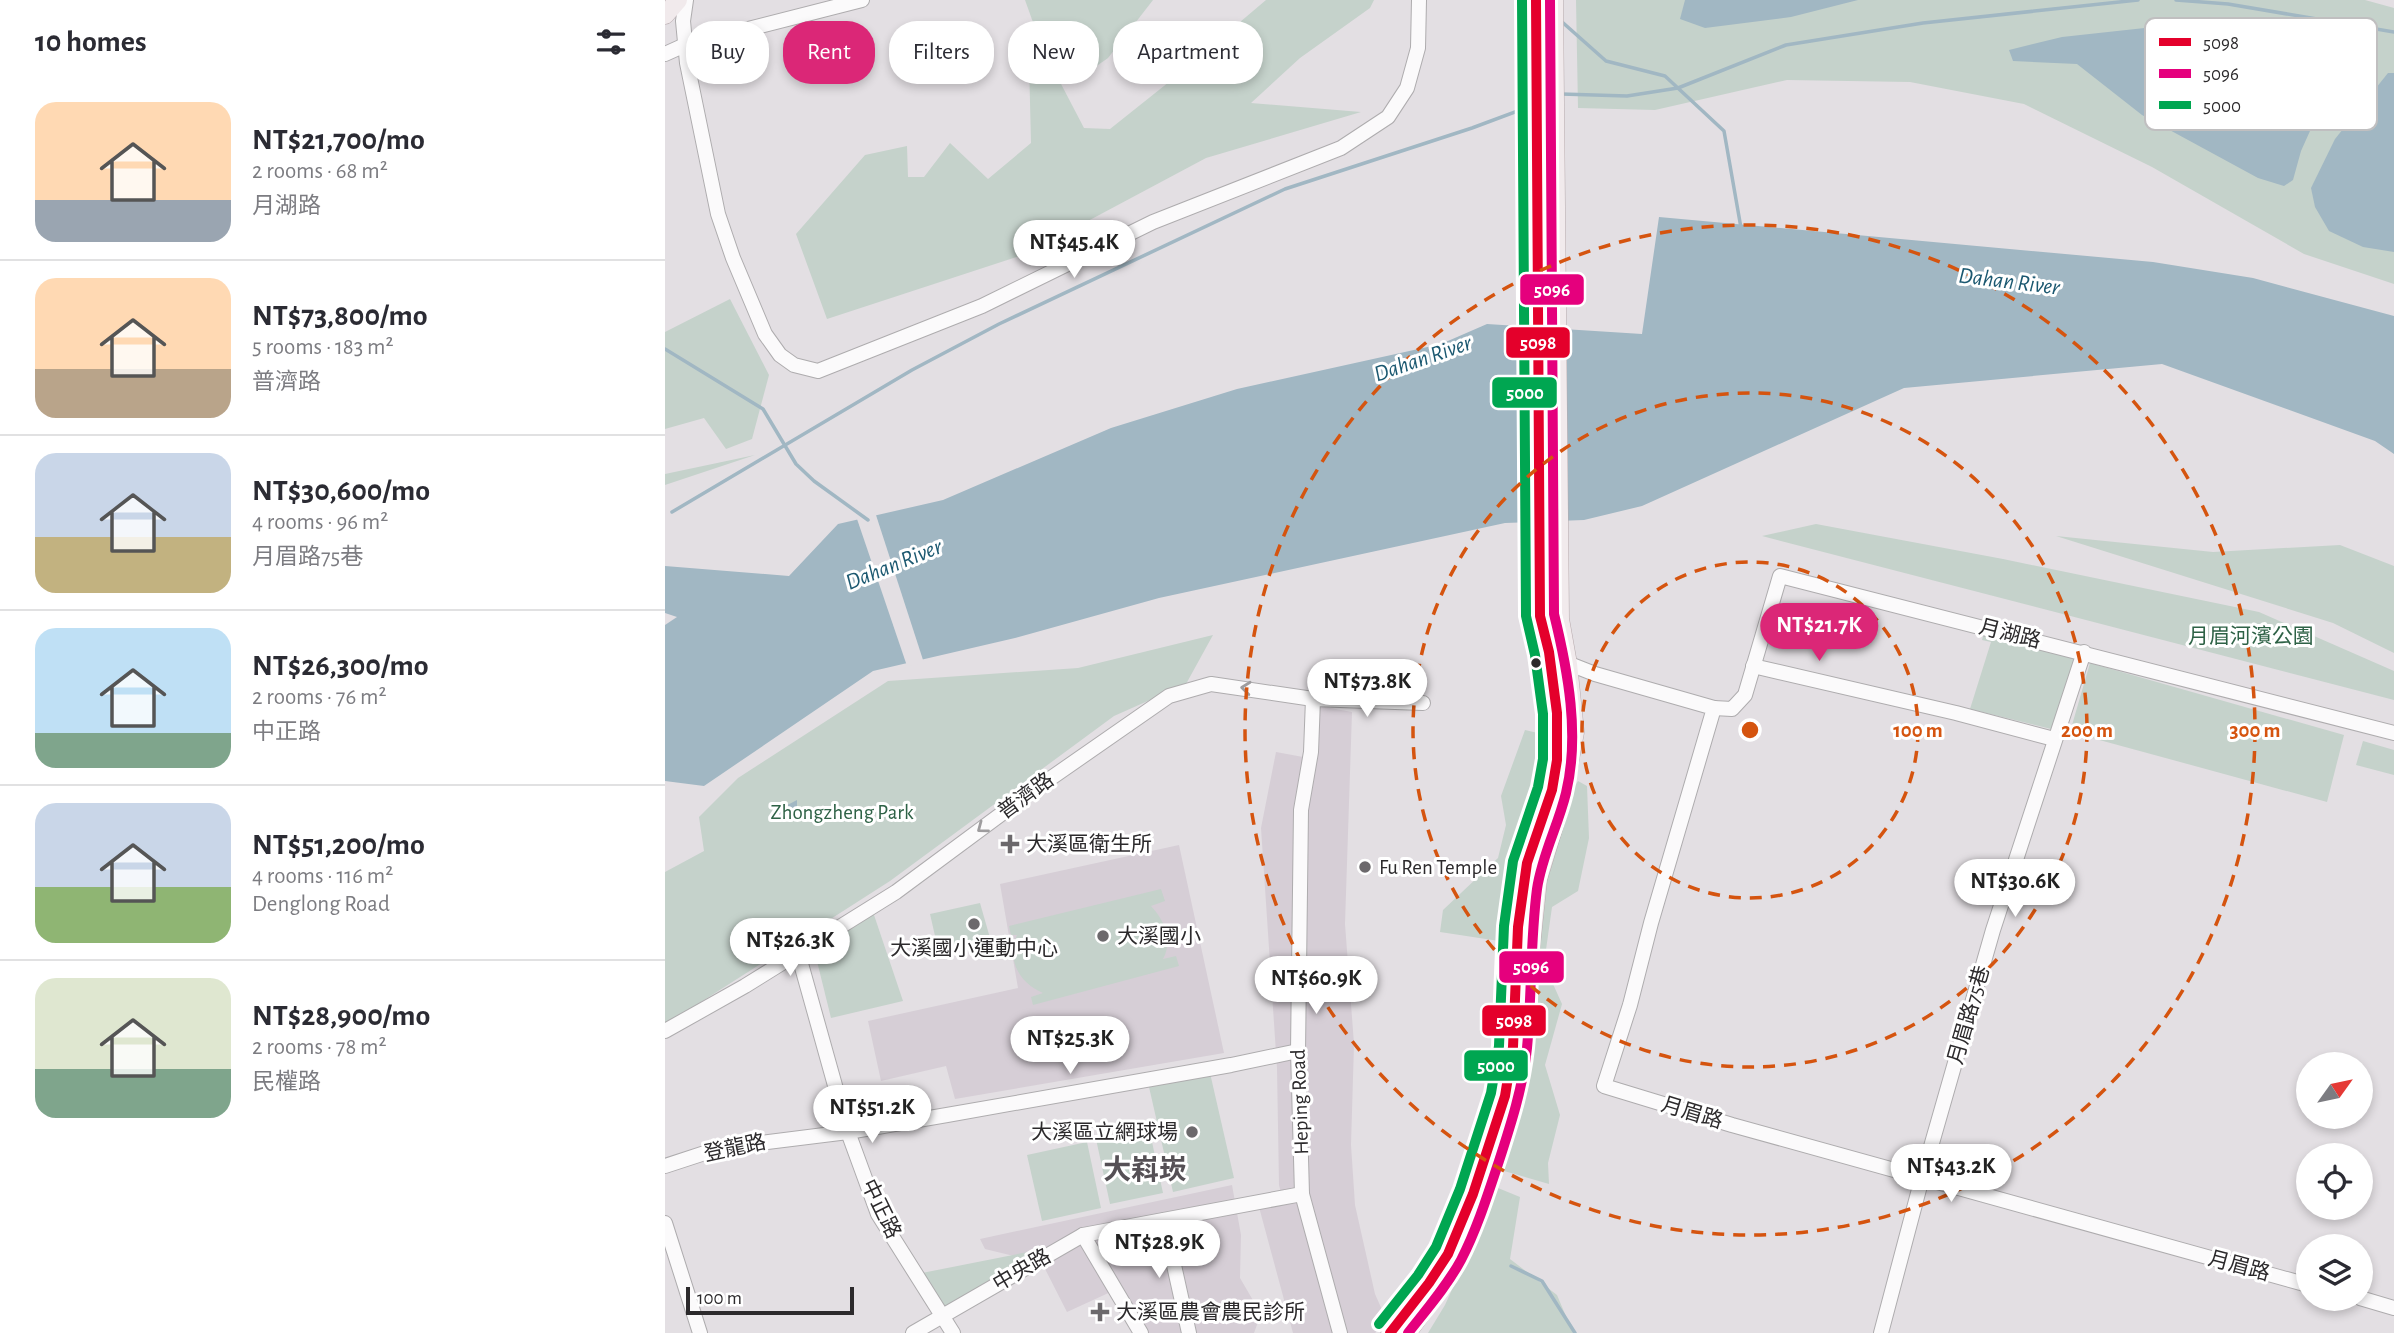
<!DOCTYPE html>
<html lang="en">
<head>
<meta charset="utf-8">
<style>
  body { margin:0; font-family:"Alegreya Sans","Noto Sans TC",sans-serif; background:#f2f2f3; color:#2b2b33; height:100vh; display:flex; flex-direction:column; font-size:26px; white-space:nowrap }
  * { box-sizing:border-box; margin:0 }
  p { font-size:23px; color:#7c7c81 }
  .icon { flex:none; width:38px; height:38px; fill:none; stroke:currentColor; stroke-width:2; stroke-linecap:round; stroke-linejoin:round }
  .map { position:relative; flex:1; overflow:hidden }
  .details { display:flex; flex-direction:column; background:#fff; width:665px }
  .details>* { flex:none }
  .banner { position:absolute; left:21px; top:21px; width:665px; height:63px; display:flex; gap:14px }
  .needle { width:46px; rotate:57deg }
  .fabs { position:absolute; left:1631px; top:1052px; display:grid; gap:14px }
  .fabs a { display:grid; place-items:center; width:77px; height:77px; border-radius:50%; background:#fff; box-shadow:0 4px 10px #0003; font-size:35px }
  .scale { position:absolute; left:21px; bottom:18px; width:168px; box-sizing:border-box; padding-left:7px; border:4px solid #2c2a2c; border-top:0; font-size:19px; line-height:24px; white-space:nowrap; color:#2c2a2c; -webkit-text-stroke:5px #fff; paint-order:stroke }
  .price { position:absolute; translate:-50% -60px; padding:0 16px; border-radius:24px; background:#fff; color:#222; font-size:23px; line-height:46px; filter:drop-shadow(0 2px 4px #0008) }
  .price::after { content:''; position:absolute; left:50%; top:42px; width:21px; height:16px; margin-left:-10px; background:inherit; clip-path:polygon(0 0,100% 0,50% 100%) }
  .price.active { background:#db2777; color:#fff }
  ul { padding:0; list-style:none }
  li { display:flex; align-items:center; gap:21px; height:175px; padding:0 35px }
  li+li { border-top:2px solid #e1e1e2 }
  li span { display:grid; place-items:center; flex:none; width:196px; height:140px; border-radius:21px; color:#555 }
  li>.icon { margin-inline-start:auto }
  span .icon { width:84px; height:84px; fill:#fffc; stroke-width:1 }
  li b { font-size:30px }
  h2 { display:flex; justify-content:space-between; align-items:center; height:84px; padding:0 35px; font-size:30px }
  .pill { padding:0 24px; border-radius:28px; background:#fff; box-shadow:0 4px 10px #0003; font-size:24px; line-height:63px }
  .pill.active { background:#db2777; color:#fff }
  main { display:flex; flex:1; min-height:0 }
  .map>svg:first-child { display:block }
  .built { fill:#d6ced6 }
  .green { fill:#c5d2cb }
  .water { fill:#a1b7c3 }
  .pier { fill:#e3dfe3 }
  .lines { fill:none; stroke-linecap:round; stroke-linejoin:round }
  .stream { stroke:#a1b7c3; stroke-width:3.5 }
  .minor-casing { stroke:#aeacae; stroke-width:16 }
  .major-casing { stroke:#b7abae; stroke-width:19 }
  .minor { stroke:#fbfafb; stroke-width:14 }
  .major { stroke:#f1eaec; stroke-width:18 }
  .bus-1-casing { stroke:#fff; stroke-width:16 }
  .bus-2-casing { stroke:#fff; stroke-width:16 }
  .bus-3-casing { stroke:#fff; stroke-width:16 }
  .bus-1 { stroke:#e4002b; stroke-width:10 }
  .bus-2 { stroke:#e5007d; stroke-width:10 }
  .bus-3 { stroke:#00a651; stroke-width:10 }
  .oneway { stroke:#9e9c9e }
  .ring { fill:none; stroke:#d5540f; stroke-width:3.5; stroke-dasharray:12 9 }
  .bus-dot { fill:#2c2a2c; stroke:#fff; stroke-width:2.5 }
  .poi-dot { fill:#6c696c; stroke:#fff; stroke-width:2.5 }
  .labels { text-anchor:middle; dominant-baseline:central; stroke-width:6; stroke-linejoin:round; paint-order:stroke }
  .street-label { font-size:21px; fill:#2c2a2c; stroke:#fff }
  .park-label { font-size:21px; fill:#2e6246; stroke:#fff }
  .poi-label { font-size:21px; fill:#2c2a2c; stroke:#fff; text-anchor:start }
  .water-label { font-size:23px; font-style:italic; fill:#1b5870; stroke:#fff }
  .district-label { font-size:28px; font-weight:bold; fill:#555055; stroke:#fff }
  .key { fill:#fff; stroke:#c0bfc0; stroke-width:2 }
  .key-label { font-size:19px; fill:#2c2a2c }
  .centre { fill:#d5540f; stroke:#fff; stroke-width:3.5 }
  .ring-label { font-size:21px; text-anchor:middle; font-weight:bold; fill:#d5540f; stroke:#fff; stroke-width:6; stroke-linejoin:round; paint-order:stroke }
  .line-badge { stroke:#fff; stroke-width:2.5 }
  .badge-label { font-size:19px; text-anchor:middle; font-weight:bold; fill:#fff }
</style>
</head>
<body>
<main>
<section class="details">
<h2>10 homes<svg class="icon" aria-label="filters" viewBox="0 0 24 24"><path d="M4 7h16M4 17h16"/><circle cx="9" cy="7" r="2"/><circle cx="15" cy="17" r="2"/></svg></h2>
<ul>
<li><span style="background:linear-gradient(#ffd9b3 70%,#9aa5b1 0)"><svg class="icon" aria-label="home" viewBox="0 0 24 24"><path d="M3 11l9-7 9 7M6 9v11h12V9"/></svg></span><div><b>NT$21,700/mo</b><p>2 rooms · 68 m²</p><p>月湖路</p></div></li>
<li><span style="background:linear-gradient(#ffd9b3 65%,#b9a48a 0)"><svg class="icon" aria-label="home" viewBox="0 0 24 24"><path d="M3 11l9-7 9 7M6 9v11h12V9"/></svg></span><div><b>NT$73,800/mo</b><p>5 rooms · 183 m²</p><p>普濟路</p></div></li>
<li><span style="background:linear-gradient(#c9d6e8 60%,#c2b280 0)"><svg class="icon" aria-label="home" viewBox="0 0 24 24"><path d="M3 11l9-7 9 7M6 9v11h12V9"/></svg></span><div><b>NT$30,600/mo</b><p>4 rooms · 96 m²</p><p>月眉路75巷</p></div></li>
<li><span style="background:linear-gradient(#bfe0f5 75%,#7fa58c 0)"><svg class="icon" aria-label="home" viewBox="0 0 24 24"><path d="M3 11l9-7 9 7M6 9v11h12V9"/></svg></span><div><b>NT$26,300/mo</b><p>2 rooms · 76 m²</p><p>中正路</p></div></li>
<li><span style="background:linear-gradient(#c9d6e8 60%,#8fb573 0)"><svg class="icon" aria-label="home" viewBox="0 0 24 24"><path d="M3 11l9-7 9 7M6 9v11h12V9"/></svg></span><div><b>NT$51,200/mo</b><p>4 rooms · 116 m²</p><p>Denglong Road</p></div></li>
<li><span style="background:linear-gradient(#dfe7d0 65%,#7fa58c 0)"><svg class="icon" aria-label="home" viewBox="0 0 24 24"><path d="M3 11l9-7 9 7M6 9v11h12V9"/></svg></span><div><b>NT$28,900/mo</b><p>2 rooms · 78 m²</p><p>民權路</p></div></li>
</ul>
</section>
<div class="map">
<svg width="1729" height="1333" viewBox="0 0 1729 1333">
  <rect width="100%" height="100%" fill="#e3dfe3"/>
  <!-- built -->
  <g class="built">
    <path d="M654,706L687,712L680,924L689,1044L686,1145L690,1205L710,1294L722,1321L710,1333H628L594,1207L618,1201L614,1185L612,1068L596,828L611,752L649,759Z"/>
    <path d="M514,845L559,1053L290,1099L281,1066L216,1081L203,1021L353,988L335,884Z"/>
    <path d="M567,1185L576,1235L575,1278L596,1314L589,1333H477L450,1290L402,1312L377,1263L320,1249L315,1239Z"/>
  </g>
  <!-- green -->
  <g class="green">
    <path d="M360,0H488L443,58L416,77L374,39Z"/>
    <path d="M601,0H709L705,8L635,58L586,103L696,112L541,158L361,254L162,319L131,234L200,155L242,146L243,177H259L285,143L323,179L366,143L364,62L395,82L419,128L445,129L509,78Z"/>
    <path d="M911,0H1700L1729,8V284L1639,254L1487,167L1359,104L1245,82L1122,80L990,110L913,108Z"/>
    <path d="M65,299L104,375L87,439L61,449L39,418L0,429V332Z"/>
    <path d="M90,455L0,485V474Z"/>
    <path d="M1151,524L1338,559L1594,612L1729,671V700L1097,536Z"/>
    <path d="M1391,536L1548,552L1675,545L1729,566V653L1668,623Z"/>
    <path d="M1320,629L1417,653L1394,731L1305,709L1326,642L1317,640Z"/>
    <path d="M548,635L521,684L449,716L225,881L0,1025V872L39,851L34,817L73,778L223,681L413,668Z"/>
    <path d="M1425,663L1679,735L1662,802L1405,732Z"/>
    <path d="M860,730L877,734L885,746L846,933L834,941L775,932L778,910L833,858L841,825L836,796Z"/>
    <path d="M1698,741L1729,750V775L1691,765Z"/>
    <path d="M913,781L922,786L924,838L913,891L887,907L879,964L897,1004L880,1065L895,1115L883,1163L884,1184L832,1169L849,1111L879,877L902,800Z"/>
    <path d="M496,889L500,901L486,906C500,921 508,940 498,959L511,956L514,966L368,1005L366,997L378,993C354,983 341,959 352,935H346L344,926Z"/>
    <path d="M315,903L325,938L273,949L265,914Z"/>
    <path d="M208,912L238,1001L166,1018L149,949Z"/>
    <path d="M545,1073L569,1178L508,1192L484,1087Z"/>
    <path d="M484,1128L498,1193L445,1204L431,1139Z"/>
    <path d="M422,1142L436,1208L377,1221L362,1155Z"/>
    <path d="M833,1188L855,1197L845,1259L892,1295L908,1333H763L780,1305Z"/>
    <path d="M383,1248L276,1312L257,1273Z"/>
  </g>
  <!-- water -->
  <g class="water">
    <path d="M1020,0H1193L1126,17L1040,28L1015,19Z"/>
    <path d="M1498,26L1612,44L1676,62L1636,151L1628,180L1619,186L1593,178L1477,115L1412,64L1348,61L1344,50L1397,37Z"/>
    <path d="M1723,73H1729V252L1698,247L1664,231L1650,207L1646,188L1670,139Z"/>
    <path d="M994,217L1488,262L1588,278L1729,316V454L1710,441L1497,364L1239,388L977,506L919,520L840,523L494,598L350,638L208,671L39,786L0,781V625L12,617L0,613V566L124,576L173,524L278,500L446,428L572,389L776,344L822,324L977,334Z"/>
    <path d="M132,800V814L122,819L113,818L111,811Z"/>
  </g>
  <!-- pier -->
  <g class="pier">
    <path d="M857,323L898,326L900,524L861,525L858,502Z"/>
    <path d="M210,512L259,663L242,666L191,516Z"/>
  </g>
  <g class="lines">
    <!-- stream -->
    <g class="stream">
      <path d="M854,0L864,5"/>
      <path d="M1511,0L1563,4L1729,32"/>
      <path d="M896,21L941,61L1000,76L1059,131L1076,228"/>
      <path d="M896,94L962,96L1013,88L1121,45L1258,23L1473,0"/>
      <path d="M0,349L98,409L131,464L149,481L203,520"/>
      <path d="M7,512L247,370L334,324L620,189L807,128L866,106"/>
      <path d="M846,1266L877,1281L910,1333"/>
    </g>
    <!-- minor casing -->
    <g class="minor-casing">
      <g id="minor">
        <path d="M21,0L18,21L22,63L53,214L68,258L100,334L115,355L129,365L153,371L317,306L488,222L676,148L723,117L742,88L753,48L754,0"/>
        <path d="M0,54L20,45L197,0"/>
        <path d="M897,661L930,674L1049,708L986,923L965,1005L939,1086L1067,1125L1643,1285"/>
        <path d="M1088,666L1291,713L1389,739"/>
        <path d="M648,699L646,752L636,810L633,1051L637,1194L675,1333"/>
        <path d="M1049,708L1067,709L1080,695L1115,576L1729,733"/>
        <path d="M133,953L183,1132L213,1214L288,1333"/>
        <path d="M0,1031L80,986L231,892L366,792L504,696L546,684L648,699L758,703"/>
        <path d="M0,1166L55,1148L183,1132L282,1115L566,1065L633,1051"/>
        <path d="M499,1220L524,1333"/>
        <path d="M0,1223L35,1333"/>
        <path d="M418,1235L476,1333"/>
        <path d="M1695,1298L1729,1308"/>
        <path d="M248,1333L418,1235L637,1194"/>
        <path d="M1216,1333L1257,1178L1328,930L1419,652"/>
      </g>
    </g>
    <!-- major casing -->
    <g class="major-casing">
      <g id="major">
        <path d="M0,15L13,0"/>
        <path d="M861,994L873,879L898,797L910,732L903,664L895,619L889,0"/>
        <path d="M725,1333L764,1283L783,1254L808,1194L840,1096L848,1047L853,927L862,863L887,790L892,760V713L884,652L875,616V360L871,0"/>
        <path d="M742,1333L773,1291"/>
      </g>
    </g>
    <!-- minor -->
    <use href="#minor" class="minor"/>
    <!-- major -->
    <use href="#major" class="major"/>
    <!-- bus-1 casing -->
    <g class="bus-1-casing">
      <path id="bus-1" d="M725,1333L764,1283L783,1254L808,1194L840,1096L848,1047L853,927L862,863L887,790L892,760V713L884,652L875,616L871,0"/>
    </g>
    <!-- bus-2 casing -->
    <g class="bus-2-casing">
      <path id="bus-2" d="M743,1333C761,1310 782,1286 796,1260C812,1229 823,1194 834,1161C846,1124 858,1087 862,1048C867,995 865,942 872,889C877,855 893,826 901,793C915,735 903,671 889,614L885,0"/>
    </g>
    <!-- bus-3 casing -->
    <g class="bus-3-casing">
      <path id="bus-3" d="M714,1324L753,1275L771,1247L795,1189L826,1093L834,1046L839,926L848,861L873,787L878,759V714L870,655L861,616L857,0"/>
    </g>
    <!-- bus-1 -->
    <use href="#bus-1" class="bus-1"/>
    <!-- bus-2 -->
    <use href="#bus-2" class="bus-2"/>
    <!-- bus-3 -->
    <use href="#bus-3" class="bus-3"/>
  </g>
  <!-- one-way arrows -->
  <defs><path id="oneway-chevron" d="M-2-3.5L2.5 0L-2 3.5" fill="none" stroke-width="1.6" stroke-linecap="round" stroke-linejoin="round" transform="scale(1.75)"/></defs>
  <g class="oneway">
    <use href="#oneway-chevron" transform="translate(581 688) rotate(-174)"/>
    <use href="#oneway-chevron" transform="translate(317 828) rotate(143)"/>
  </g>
  <!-- distance rings -->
  <g class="ring">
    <circle cx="1085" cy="730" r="168"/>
    <circle cx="1085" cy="730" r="337"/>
    <circle cx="1085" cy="730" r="505"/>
  </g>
  <!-- markers -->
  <circle class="bus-dot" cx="871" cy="663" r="6"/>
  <g class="poi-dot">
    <path d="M341.5 833.5h7v7h7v7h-7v7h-7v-7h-7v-7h7z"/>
    <circle cx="700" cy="867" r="7"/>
    <circle cx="309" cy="924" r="7"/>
    <circle cx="438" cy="936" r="7"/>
    <circle cx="527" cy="1132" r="7"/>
    <path d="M431.5 1301.5h7v7h7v7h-7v7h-7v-7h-7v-7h7z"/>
  </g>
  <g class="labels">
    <!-- street labels -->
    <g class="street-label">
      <text transform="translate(1345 634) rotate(14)">月湖路</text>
      <text transform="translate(361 796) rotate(-36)">普濟路</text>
      <text transform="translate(1304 1015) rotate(-74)">月眉路75巷</text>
      <text transform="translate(635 1102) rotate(-92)">Heping Road</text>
      <text transform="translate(1027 1113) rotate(17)">月眉路</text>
      <text transform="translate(70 1148) rotate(-12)">登龍路</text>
      <text transform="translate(216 1209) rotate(64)">中正路</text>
      <text transform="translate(1574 1266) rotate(15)">月眉路</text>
      <text transform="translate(357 1270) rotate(-30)">中央路</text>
    </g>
    <!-- park labels -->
    <g class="park-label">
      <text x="1586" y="636">月眉河濱公園</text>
      <text x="177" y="812">Zhongzheng Park</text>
    </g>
    <!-- poi labels -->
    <g class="poi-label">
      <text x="361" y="844">大溪區衛生所</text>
      <text x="714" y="867">Fu Ren Temple</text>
      <text x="452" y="936">大溪國小</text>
      <text x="309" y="948" text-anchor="middle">大溪國小運動中心</text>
      <text x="513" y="1132" text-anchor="end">大溪區立網球場</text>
      <text x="451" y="1312">大溪區農會農民診所</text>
    </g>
    <!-- water labels -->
    <g class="water-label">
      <text transform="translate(1344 282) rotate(7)">Dahan River</text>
      <text transform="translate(758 359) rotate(-19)">Dahan River</text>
      <text transform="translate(229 565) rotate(-22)">Dahan River</text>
    </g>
    <!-- district labels -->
    <g class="district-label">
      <text x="480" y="1171">大嵙崁</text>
    </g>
  </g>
  <!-- legend -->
  <rect x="1480" y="18" width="232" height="112" rx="10" class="key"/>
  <rect x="1494" y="38" width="32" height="8" fill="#e4002b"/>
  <rect x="1494" y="69" width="32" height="9" fill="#e5007d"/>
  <rect x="1494" y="101" width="32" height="8" fill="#00a651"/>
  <g class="key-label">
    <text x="1538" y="49">5098</text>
    <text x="1538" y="80">5096</text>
    <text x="1538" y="112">5000</text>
  </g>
  <circle cx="1085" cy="730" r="10" class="centre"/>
  <g class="ring-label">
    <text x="1253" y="737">100 m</text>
    <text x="1422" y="737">200 m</text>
    <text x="1590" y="737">300 m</text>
  </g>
  <g class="line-badge">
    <rect x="854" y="273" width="66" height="33" rx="7" fill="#e5007d"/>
    <rect x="840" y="326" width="66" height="33" rx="7" fill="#e4002b"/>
    <rect x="826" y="376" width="67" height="33" rx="7" fill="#00a651"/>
    <rect x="833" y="950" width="67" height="34" rx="7" fill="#e5007d"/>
    <rect x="816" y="1004" width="66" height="33" rx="7" fill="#e4002b"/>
    <rect x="798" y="1049" width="66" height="33" rx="7" fill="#00a651"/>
  </g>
  <g class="badge-label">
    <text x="887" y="296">5096</text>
    <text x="873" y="349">5098</text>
    <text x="860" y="399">5000</text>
    <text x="866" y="973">5096</text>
    <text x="849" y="1027">5098</text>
    <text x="831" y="1072">5000</text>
  </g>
</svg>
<div class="fabs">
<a><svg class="needle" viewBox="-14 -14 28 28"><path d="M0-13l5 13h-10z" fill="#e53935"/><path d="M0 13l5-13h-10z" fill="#7c7c81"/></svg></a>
<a><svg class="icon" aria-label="locate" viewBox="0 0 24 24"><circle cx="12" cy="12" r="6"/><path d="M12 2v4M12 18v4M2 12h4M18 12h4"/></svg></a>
<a><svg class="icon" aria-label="layers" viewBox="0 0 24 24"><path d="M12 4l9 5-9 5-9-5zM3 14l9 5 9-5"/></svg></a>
</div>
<div class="scale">100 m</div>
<b class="price" style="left:409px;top:280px">NT$45.4K</b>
<b class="price active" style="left:1154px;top:663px">NT$21.7K</b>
<b class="price" style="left:702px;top:719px">NT$73.8K</b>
<b class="price" style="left:1350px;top:919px">NT$30.6K</b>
<b class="price" style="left:125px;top:978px">NT$26.3K</b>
<b class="price" style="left:651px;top:1016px">NT$60.9K</b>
<b class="price" style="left:405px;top:1076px">NT$25.3K</b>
<b class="price" style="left:207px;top:1145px">NT$51.2K</b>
<b class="price" style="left:1286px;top:1204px">NT$43.2K</b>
<b class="price" style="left:494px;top:1280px">NT$28.9K</b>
<div class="banner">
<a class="pill">Buy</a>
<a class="pill active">Rent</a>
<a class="pill">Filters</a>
<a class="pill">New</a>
<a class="pill">Apartment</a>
</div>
</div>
</main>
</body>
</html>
